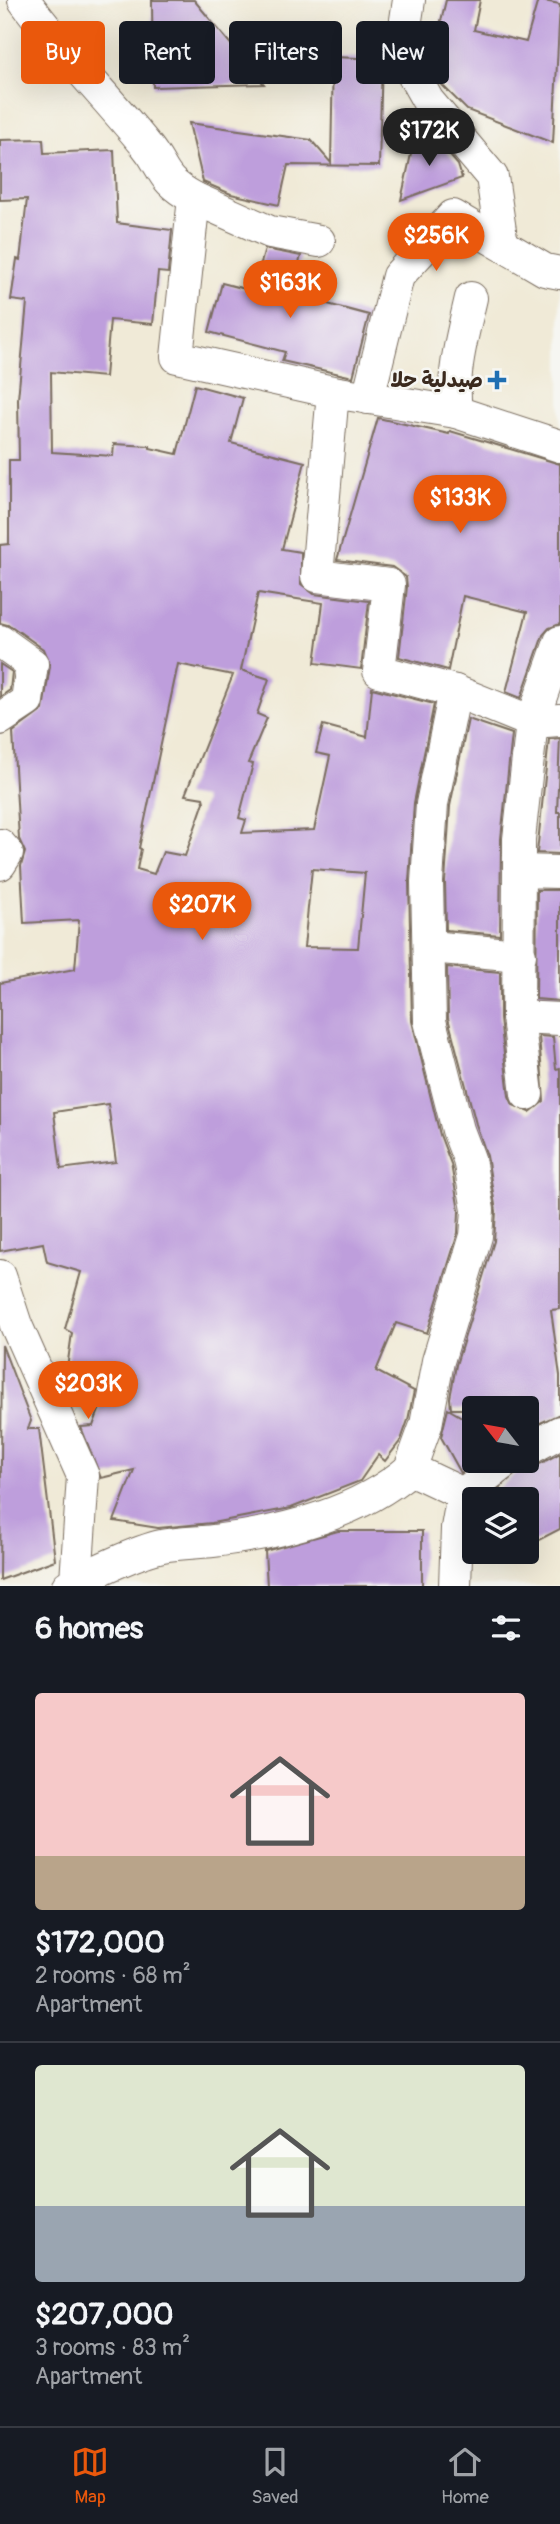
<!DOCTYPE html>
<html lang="en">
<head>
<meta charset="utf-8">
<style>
  body { margin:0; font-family:Pangolin,"Playpen Sans Arabic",sans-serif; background:#20242c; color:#f1f3f6; height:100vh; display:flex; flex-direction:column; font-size:26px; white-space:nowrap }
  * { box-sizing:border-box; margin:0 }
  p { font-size:23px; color:#9ea1a6 }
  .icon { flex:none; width:38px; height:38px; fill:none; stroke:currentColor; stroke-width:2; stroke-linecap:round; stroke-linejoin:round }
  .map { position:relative; height:1586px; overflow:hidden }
  .details { display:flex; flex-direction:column; background:#171b24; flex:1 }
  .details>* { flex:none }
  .banner { position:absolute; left:21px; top:21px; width:518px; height:63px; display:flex; gap:14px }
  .needle { width:46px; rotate:301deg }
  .tools { position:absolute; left:462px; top:1396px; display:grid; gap:14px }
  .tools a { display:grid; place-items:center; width:77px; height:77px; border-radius:7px; background:#171b24; box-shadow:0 7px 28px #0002; font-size:35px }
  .price { position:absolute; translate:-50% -60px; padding:0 16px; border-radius:24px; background:#ea580c; color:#fff; font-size:23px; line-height:46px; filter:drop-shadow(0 2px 4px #0008) }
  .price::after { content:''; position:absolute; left:50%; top:42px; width:21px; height:16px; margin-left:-10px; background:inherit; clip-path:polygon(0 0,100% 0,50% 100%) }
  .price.on { background:#222; color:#fff }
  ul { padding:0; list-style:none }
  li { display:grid; align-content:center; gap:14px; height:371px; padding:0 35px }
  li+li { border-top:2px solid #363941 }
  li span { display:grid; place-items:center; height:217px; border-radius:7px; color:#555 }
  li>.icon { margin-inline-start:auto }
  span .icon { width:126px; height:126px; fill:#fffc; stroke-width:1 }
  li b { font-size:30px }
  h2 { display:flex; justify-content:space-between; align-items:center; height:84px; padding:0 35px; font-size:30px }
  .tag { padding:0 24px; border-radius:7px; background:#171b24; box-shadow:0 7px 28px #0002; font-size:24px; line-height:63px }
  .tag.on { background:#ea580c; color:#fff }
  .tab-bar { display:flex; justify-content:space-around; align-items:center; height:98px; border-top:2px solid #363941; background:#171b24; font-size:19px; color:#9ea1a6 }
  .tab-bar a { display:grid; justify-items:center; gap:4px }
  .tab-bar .on { color:#ea580c }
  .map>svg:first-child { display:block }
  .building { fill:#be9edc; fill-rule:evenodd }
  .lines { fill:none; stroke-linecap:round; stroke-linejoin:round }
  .street-casing { stroke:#7a6d5f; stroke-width:34 }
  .street { stroke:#fff; stroke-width:32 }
  .poi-dot { fill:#1f6fb2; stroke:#f6f6f2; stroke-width:2.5 }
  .labels { text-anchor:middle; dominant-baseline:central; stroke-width:5; stroke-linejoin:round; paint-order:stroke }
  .poi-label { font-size:21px; font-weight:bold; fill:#3b2a1e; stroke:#f6f6f2; text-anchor:end }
</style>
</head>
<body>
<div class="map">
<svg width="560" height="1586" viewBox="0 0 560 1586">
  <rect width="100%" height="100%" fill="#f6f6f2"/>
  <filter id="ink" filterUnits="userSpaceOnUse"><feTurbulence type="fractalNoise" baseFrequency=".0143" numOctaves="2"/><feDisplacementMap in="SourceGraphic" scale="14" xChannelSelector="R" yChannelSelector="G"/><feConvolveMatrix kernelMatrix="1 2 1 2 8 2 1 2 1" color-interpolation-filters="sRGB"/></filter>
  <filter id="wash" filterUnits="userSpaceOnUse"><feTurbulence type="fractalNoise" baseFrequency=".00686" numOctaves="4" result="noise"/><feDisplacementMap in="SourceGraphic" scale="28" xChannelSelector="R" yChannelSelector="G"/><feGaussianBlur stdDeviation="1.57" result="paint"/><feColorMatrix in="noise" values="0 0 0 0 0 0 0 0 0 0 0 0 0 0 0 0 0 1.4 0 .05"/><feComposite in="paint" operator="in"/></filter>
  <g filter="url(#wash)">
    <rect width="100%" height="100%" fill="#f0ead7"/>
    <g id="blocks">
      <!-- building -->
      <g class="building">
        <path d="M152,0H194L264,84L153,87Z"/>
        <path d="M446,0H480L474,30L526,42L538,0L560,4L553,143L467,110L436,79L430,67Z"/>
        <path d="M333,57L382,59L379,166L288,165L279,205L231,194L203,182L189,123L311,140L331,163Z"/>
        <path d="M434,137L458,165L462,178L401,200L413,145Z"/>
        <path d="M43,139L44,153L114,150L117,223L172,230L168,273L158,272L153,324L110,320L105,377L51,372L52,452L113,456L114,444L150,446V448L177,454L195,385L243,398L231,443L305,462L282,549L301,552V584L314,594L369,601L361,669L315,663L323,603L258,593L241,670L269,679L257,714L267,718L248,763L253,764L239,818L246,820L242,833L314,830L330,756L316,753L323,725L367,737L372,688L434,704L414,803L409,882L412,1021L440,1135L451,1164L459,1211L458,1233L427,1333L396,1323L376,1371L414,1391L408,1420L401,1440L385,1461L378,1455L360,1481L291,1508L212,1523L158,1528L114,1521L134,1470L101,1478L81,1427L93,1426L113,1373L67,1368L72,1333L65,1329L81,1272L47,1262L43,1243L0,1251V983L75,969L79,920L24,923L21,866L25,852L19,839L13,732L43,710L50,666L43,649L11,626L0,623V545L9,544V460H19L18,399L27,302L11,300L17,259L20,260L27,199L0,200V140ZM178,664L233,675L185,795L203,798L204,802L185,856L163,852L154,874L137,869L141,849L139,848ZM312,869L365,873L358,948L304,947ZM108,1104L116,1162L61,1169L54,1112Z"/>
        <path d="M265,249L301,256L290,294L369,315L353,377L282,361L285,352L209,332L222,283L253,291Z"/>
        <path d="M378,418L449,434L450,431L560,464V624L549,628L543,635L521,698L506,692L527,612L463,596L448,670L399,657L407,587L406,577L392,567L337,560Z"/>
        <path d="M0,664L12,672L10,690L0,697Z"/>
        <path d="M468,719L512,734L501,839L500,935L446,930L445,882L450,806Z"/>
        <path d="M560,738L557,812H560V854L537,853L549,739Z"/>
        <path d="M537,890H560V1001L536,999Z"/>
        <path d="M447,967L500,972V1019L509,1096L513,1105L530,1112L544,1101L539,1036L553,1037L556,1069L560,1068V1309L551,1310L560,1376V1414L527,1429V1409H451L450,1398L456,1365L494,1241L496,1211L487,1156L476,1124L448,1018Z"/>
        <path d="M2,1345L31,1421L28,1429H39L55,1560L0,1580Z"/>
        <path d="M448,1409L474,1424L475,1461L461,1473L441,1437Z"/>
        <path d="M560,1453V1529L527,1546V1500H486L523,1467L536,1466Z"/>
        <path d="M338,1531H422V1586H267L265,1551Z"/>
      </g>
    </g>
  </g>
  <g filter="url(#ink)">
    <use href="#blocks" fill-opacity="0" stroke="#7a6d5f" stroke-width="2"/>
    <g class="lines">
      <!-- street casing -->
      <g class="street-casing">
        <g id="street">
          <path d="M24,0C61,51 105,95 145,144C167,170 158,178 194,198"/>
          <path d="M409,0L401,53L428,101L492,177L502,244"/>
          <path d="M319,241L270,232L194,198L177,357L333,392"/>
          <path d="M471,298C463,333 451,375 456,412L333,392L317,576L389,585L379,671L455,691L532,722L560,642"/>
          <path d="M368,398L398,276L453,216L545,270L560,273"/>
          <path d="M456,412L560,446"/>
          <path d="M0,641L32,664L27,701L0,719"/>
          <path d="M0,845L7,853L0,864"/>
          <path d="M519,871V839L532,722L560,720"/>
          <path d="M430,947L520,955"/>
          <path d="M518,1017L560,1019"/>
          <path d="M527,1094L518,1017L519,871L560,872"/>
          <path d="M0,1276L16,1325L83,1476L76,1581"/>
          <path d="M527,1450L560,1432"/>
          <path d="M410,1469L426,1425L438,1361L476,1236L478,1210L469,1159L458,1130L430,1021L427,882L432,804L455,691"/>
          <path d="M68,1586C89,1574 138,1551 162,1546C181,1542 202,1543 221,1540C285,1532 361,1512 410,1469L463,1494"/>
          <path d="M455,1586L457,1528L463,1494L506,1461"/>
        </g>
      </g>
      <!-- street -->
      <use href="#street" class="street"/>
    </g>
  </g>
  <!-- markers -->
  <path class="poi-dot" d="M493.5 369.5h7v7h7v7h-7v7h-7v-7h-7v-7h7z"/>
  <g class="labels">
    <!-- poi labels -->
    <g class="poi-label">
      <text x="483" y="380">صيدلية حلا</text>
    </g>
  </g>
</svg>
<div class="tools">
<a><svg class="needle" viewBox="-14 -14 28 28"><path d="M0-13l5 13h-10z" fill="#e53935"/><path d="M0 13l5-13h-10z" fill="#9ea1a6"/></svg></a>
<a><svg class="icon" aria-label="layers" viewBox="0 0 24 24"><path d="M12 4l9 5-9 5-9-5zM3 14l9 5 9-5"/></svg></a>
</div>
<b class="price on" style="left:429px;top:168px">$172K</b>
<b class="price" style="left:436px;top:273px">$256K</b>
<b class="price" style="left:290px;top:320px">$163K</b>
<b class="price" style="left:460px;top:535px">$133K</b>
<b class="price" style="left:202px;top:942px">$207K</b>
<b class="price" style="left:88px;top:1421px">$203K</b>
<div class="banner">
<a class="tag on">Buy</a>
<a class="tag">Rent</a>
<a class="tag">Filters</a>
<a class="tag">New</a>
</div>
</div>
<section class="details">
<h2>6 homes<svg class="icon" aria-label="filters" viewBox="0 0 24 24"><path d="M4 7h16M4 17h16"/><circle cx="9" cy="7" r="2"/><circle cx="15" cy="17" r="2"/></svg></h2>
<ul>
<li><span style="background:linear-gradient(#f6c9c9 75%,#b9a48a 0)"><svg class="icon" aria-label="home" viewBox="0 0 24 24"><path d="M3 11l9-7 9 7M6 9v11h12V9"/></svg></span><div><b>$172,000</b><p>2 rooms · 68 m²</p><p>Apartment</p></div></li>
<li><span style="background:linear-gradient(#dfe7d0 65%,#9aa5b1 0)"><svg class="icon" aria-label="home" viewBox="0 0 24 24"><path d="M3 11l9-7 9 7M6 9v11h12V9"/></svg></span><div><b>$207,000</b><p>3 rooms · 83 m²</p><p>Apartment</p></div></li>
</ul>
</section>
<nav class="tab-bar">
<a class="on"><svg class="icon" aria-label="map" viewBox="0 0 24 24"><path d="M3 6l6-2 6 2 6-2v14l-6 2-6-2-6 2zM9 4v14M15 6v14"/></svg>Map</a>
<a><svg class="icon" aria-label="saved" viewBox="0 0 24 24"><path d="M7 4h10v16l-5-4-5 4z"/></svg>Saved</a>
<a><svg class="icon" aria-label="home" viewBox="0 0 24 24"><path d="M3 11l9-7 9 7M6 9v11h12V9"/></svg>Home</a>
</nav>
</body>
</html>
